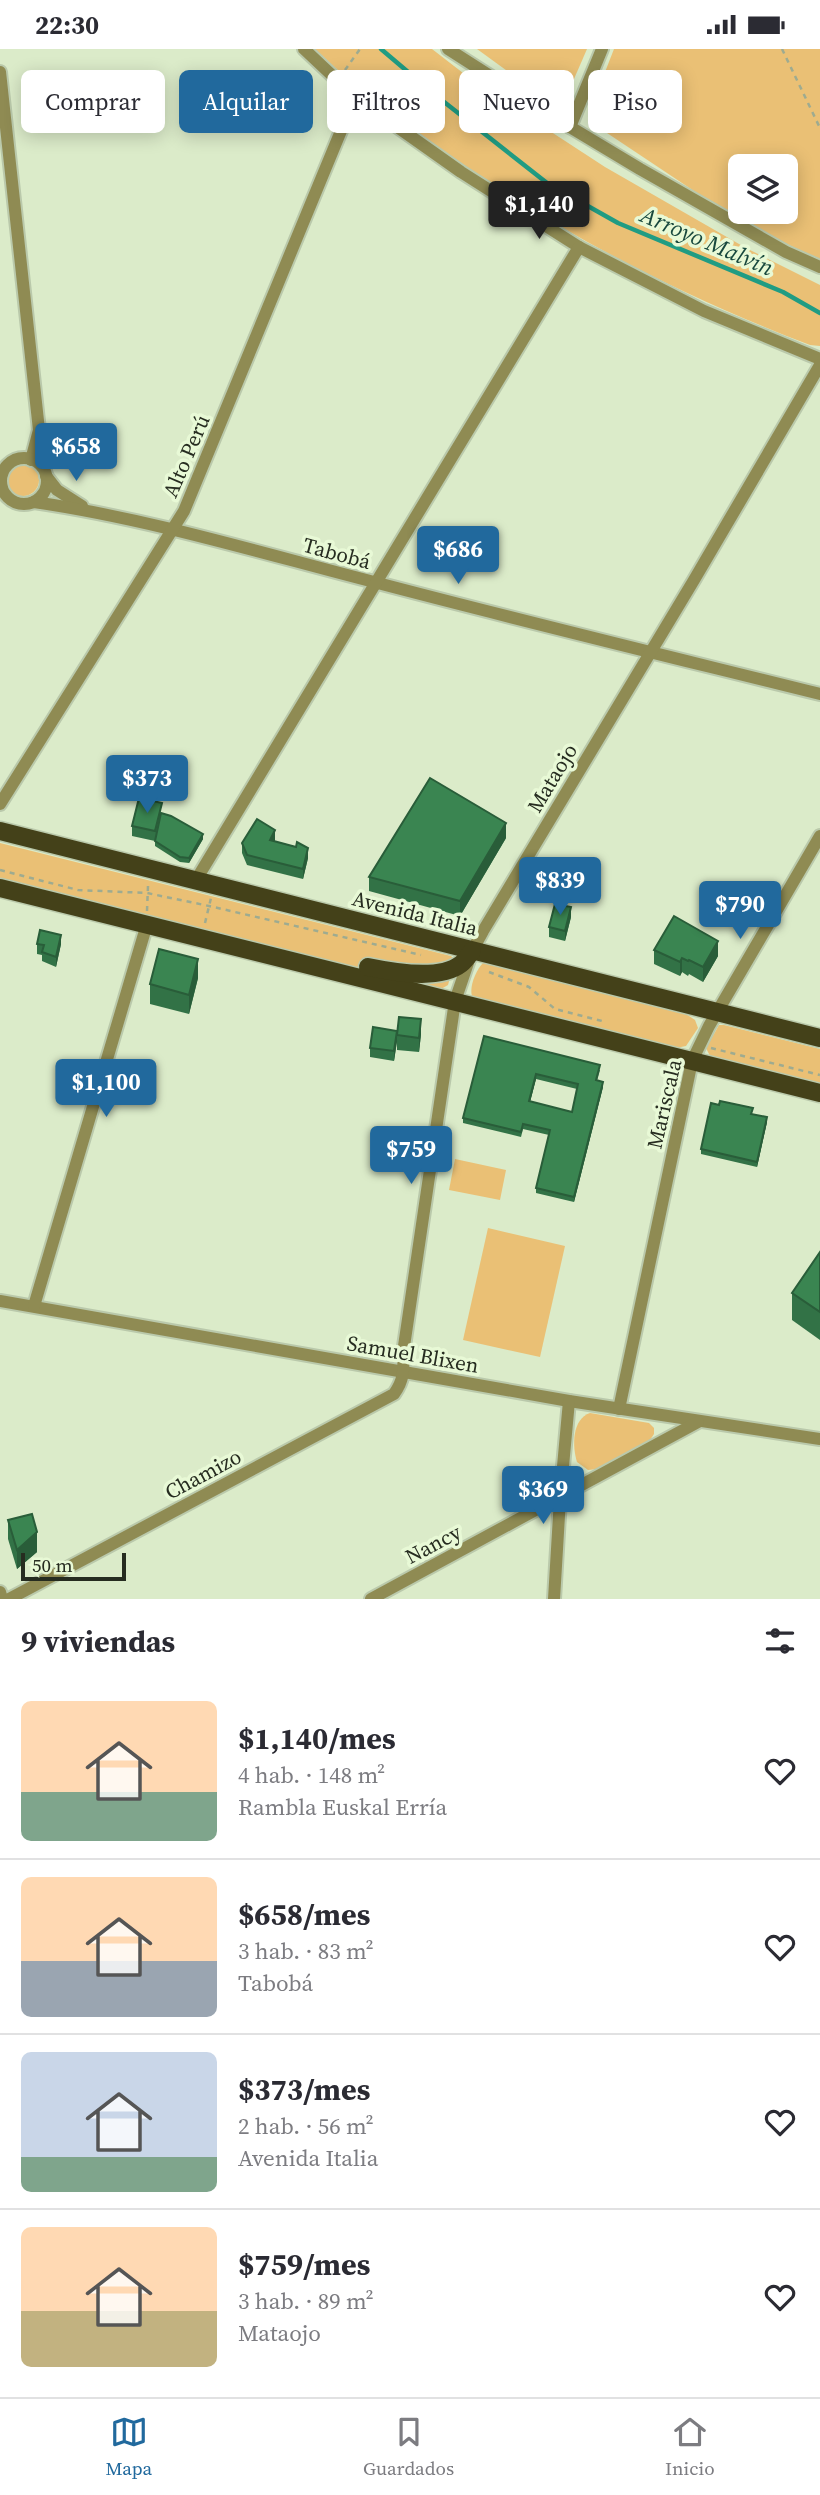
<!DOCTYPE html>
<html lang="es">
<head>
<meta charset="utf-8">
<style>
  body { margin:0; font-family:"Source Serif 4",serif; background:#f7f7f7; color:#2b2b33; height:100vh; display:flex; flex-direction:column; font-size:26px; white-space:nowrap }
  * { box-sizing:border-box; margin:0 }
  p { font-size:23px; color:#7c7c81 }
  .icon { flex:none; width:38px; height:38px; fill:none; stroke:currentColor; stroke-width:2; stroke-linecap:round; stroke-linejoin:round }
  .map { position:relative; height:1550px; overflow:hidden }
  .panel { display:flex; flex-direction:column; background:#fff; flex:1 }
  .panel>* { flex:none }
  .top-card { position:absolute; left:21px; top:21px; width:779px; height:63px; display:flex; gap:14px }
  .buttons { position:absolute; left:728px; top:105px; display:grid; gap:14px }
  .buttons a { display:grid; place-items:center; width:70px; height:70px; border-radius:10px; background:#fff; box-shadow:0 4px 18px #0003; font-size:35px }
  .scale { position:absolute; left:21px; bottom:18px; width:105px; box-sizing:border-box; padding-left:7px; border:4px solid #262c20; border-top:0; font-size:19px; line-height:24px; white-space:nowrap; color:#262c20; -webkit-text-stroke:5px #e8f9d6; paint-order:stroke }
  .price { position:absolute; translate:-50% -60px; padding:0 16px; border-radius:7px; background:#21699d; color:#fff; font-size:23px; line-height:46px; filter:drop-shadow(0 2px 4px #0008) }
  .price::after { content:''; position:absolute; left:50%; top:42px; width:21px; height:16px; margin-left:-10px; background:inherit; clip-path:polygon(0 0,100% 0,50% 100%) }
  .price.selected { background:#222; color:#fff }
  ul { padding:0; list-style:none }
  li { display:flex; align-items:center; gap:21px; height:175px; padding:0 21px }
  li+li { border-top:2px solid #e1e1e2 }
  li span { display:grid; place-items:center; flex:none; width:196px; height:140px; border-radius:10px; color:#555 }
  li>.icon { margin-inline-start:auto }
  span .icon { width:84px; height:84px; fill:#fffc; stroke-width:1 }
  li b { font-size:30px }
  h2 { display:flex; justify-content:space-between; align-items:center; height:84px; padding:0 21px; font-size:30px }
  .tag { padding:0 24px; border-radius:10px; background:#fff; box-shadow:0 4px 18px #0003; font-size:24px; line-height:63px }
  .tag.selected { background:#21699d; color:#fff }
  .status { display:flex; justify-content:space-between; align-items:center; height:49px; padding:0 35px; background:#fff; direction:ltr }
  .status svg { height:19px; fill:currentColor }
  .dock { display:flex; justify-content:space-around; align-items:center; height:98px; border-top:2px solid #e1e1e2; background:#fff; font-size:19px; color:#7c7c81 }
  .dock a { display:grid; justify-items:center; gap:4px }
  .dock .selected { color:#21699d }
  .map>svg:first-child { display:block }
  .green { fill:#eac075; fill-rule:evenodd }
  .lines { fill:none; stroke-linecap:round; stroke-linejoin:round }
  .stream { stroke:#209c83; stroke-width:4.5 }
  .street-casing { stroke:#bac9ab; stroke-width:16 }
  .primary-casing { stroke:#bac9ab; stroke-width:21 }
  .path { stroke:#9eab90; stroke-width:2.5; stroke-dasharray:5 5; stroke-linecap:butt }
  .street { stroke:#8f8b53; stroke-width:12 }
  .primary { stroke:#444119; stroke-width:18 }
  .wall { fill:#327246; fill-rule:evenodd }
  .shaded-wall { fill:#295d39 }
  .building { fill:#3a8551; stroke:#295d39; stroke-width:2; fill-rule:evenodd }
  .labels { text-anchor:middle; dominant-baseline:central; stroke-width:7; stroke-linejoin:round; paint-order:stroke }
  .street-label { font-size:21px; fill:#262c20; stroke:#e8f9d6 }
  .water-label { font-size:23px; font-style:italic; fill:#18483d; stroke:#e8f9d6 }
</style>
</head>
<body>
<div class="status"><b>22:30</b><svg viewBox="0 0 49 12"><path d="M0 12V9h3v3zM5 12V6h3v6zM10 12V3h3v9zM15 12V0h3v12zM26 1h20v11H26zM47 4h2v5h-2z"/></svg></div>
<div class="map">
<svg width="820" height="1550" viewBox="0 0 820 1550">
  <rect width="100%" height="100%" fill="#dbebc9"/>
  <!-- green -->
  <g class="green">
    <path d="M315,0H432L476,34L605,118L746,199L820,236V297L810,296C674,244 549,179 431,93C390,64 351,35 315,0Z"/>
    <path d="M477,0H587L564,53L536,43Z"/>
    <path d="M614,0H820V211L739,172L595,76L591,59ZM740,117H786V163H740Z"/>
    <circle cx="23" cy="431" r="16"/>
    <path d="M0,794L451,907L455,911L448,936L441,940L321,912L0,830Z"/>
    <path d="M483,914L686,965L695,971L698,979L686,997L676,999L477,950L472,947C469,938 476,921 483,914Z"/>
    <path d="M719,976H724L820,1000V1036L710,1007L706,999Z"/>
    <path d="M455,1110L506,1121L500,1151L449,1141Z"/>
    <path d="M488,1179L565,1197L540,1308L463,1291Z"/>
    <path d="M590,1364L649,1374L654,1379V1385L650,1391L597,1420L588,1421L577,1413C572,1397 572,1370 590,1364Z"/>
  </g>
  <g class="lines">
    <!-- stream -->
    <path class="stream" d="M381,0L434,45L547,134L618,174L783,243L820,264"/>
    <!-- street casing -->
    <g class="street-casing">
      <g id="street">
        <path d="M304,0L355,48L461,123L579,198L704,262L820,310"/>
        <path d="M448,0L570,78L640,120L786,203L820,218"/>
        <path d="M0,23L39,381L31,411"/>
        <path d="M570,78L602,0"/>
        <circle cx="24" cy="432" r="23"/>
        <path d="M46,427L57,441L82,457"/>
        <path d="M34,453C150,470 261,504 374,533C522,572 671,608 820,645"/>
        <path d="M0,755L184,462L355,48"/>
        <path d="M196,831L579,198"/>
        <path d="M0,1252L569,1352L820,1390"/>
        <path d="M34,1257L147,875"/>
        <path d="M619,1360L692,1012L709,977L820,787"/>
        <path d="M0,1543L2,1550"/>
        <path d="M9,1550L394,1345C404,1331 404,1321 403,1304L455,952L472,902L483,882L694,531L820,316"/>
        <path d="M371,1550L698,1373"/>
        <path d="M554,1550L560,1450L569,1352"/>
      </g>
    </g>
    <!-- primary casing -->
    <g class="primary-casing">
      <g id="primary">
        <path d="M0,782L820,989"/>
        <path d="M0,839L820,1044"/>
        <path d="M368,918C392,923 439,932 461,915C465,912 469,906 472,902"/>
      </g>
    </g>
    <!-- path -->
    <g class="path">
      <path d="M782,0L820,79"/>
      <path d="M345,21L360,0"/>
      <path d="M0,821L78,841L147,844L209,857L421,906"/>
      <path d="M147,862L148,837"/>
      <path d="M205,874L211,849"/>
      <path d="M489,923L529,938L555,960L606,973"/>
      <path d="M711,999L820,1026"/>
    </g>
    <!-- street -->
    <use href="#street" class="street"/>
    <!-- primary -->
    <use href="#primary" class="primary"/>
  </g>
  <!-- wall -->
  <g class="wall">
    <path d="M162,764L203,790L189,814L180,813L155,797V792L132,787V777Z"/>
    <path d="M506,789L460,867L369,842V828Z"/>
    <path d="M275,791V792L308,809L303,830L247,816L242,804V794Z"/>
    <path d="M571,868L565,892L549,888V878Z"/>
    <path d="M37,895H61L56,918L42,912V906L37,905Z"/>
    <path d="M654,901L718,907L703,933L689,925L688,927L682,923L680,927L654,915Z"/>
    <path d="M198,929L189,965L150,955V935Z"/>
    <path d="M421,985L419,1003L397,1001V986Z"/>
    <path d="M484,987L600,1021L597,1032L603,1038L574,1153L536,1144V1139L549,1086L523,1080L521,1088L463,1074V1069ZM536,1030L577,1040L572,1063L530,1053Z"/>
    <path d="M397,992L394,1012L370,1008V999Z"/>
    <path d="M752,1065L767,1073L757,1118L701,1105V1100Z"/>
    <path d="M820,1203V1291L792,1271V1244Z"/>
    <path d="M8,1471L37,1503L17,1520L8,1490Z"/>
  </g>
  <!-- shaded-wall -->
  <g class="shaded-wall">
    <path d="M506,774V789L460,867V852Z"/>
    <path d="M275,781V791L270,800V791Z"/>
    <path d="M203,785V790L189,814V809Z"/>
    <path d="M308,799V809L303,830V820Z"/>
    <path d="M571,858V868L565,892V882Z"/>
    <path d="M61,886V895L56,918V908Z"/>
    <path d="M718,892V907L703,933V918Z"/>
    <path d="M682,909V923L680,927V913Z"/>
    <path d="M198,910V929L189,965V946Z"/>
    <path d="M421,970V985L419,1003V989Z"/>
    <path d="M397,982V992L394,1012V1002Z"/>
    <path d="M536,1025V1030L529,1057V1052Z"/>
    <path d="M603,1033V1038L574,1153V1148Z"/>
    <path d="M767,1068V1073L757,1118V1113Z"/>
    <path d="M37,1483V1503L17,1520V1501Z"/>
  </g>
  <!-- building -->
  <g class="building">
    <path d="M430,729L506,774L460,852L369,828Z"/>
    <path d="M139,749L162,754L155,782L132,777Z"/>
    <path d="M161,764L171,767L203,785L189,809L180,808L155,792Z"/>
    <path d="M257,770L275,781L270,791L296,798L297,793L308,799L303,820L247,806L242,794Z"/>
    <path d="M555,855L571,858L565,882L549,878Z"/>
    <path d="M674,867L718,892L703,918L689,911L688,912L682,909L680,913L654,901Z"/>
    <path d="M40,881L61,886L56,908L42,903L44,896L37,895Z"/>
    <path d="M159,900L198,910L189,946L150,935Z"/>
    <path d="M399,968L421,970L419,989L397,986Z"/>
    <path d="M373,978L397,982L394,1002L370,999Z"/>
    <path d="M484,987L600,1016L596,1031L603,1033L574,1148L536,1139L550,1081L523,1075L521,1083L463,1069ZM536,1025L578,1035L572,1063L529,1052Z"/>
    <path d="M720,1052L753,1059L751,1065L767,1068L757,1113L701,1100L711,1054L719,1056Z"/>
    <path d="M820,1203V1263L792,1244Z"/>
    <path d="M32,1465L37,1483L17,1501L8,1471Z"/>
  </g>
  <g class="labels">
    <!-- street labels -->
    <g class="street-label">
      <text transform="translate(186 407) rotate(-67)">Alto Perú</text>
      <text transform="translate(337 504) rotate(15)">Tabobá</text>
      <text transform="translate(552 729) rotate(-59)">Mataojo</text>
      <text transform="translate(415 864) rotate(14)">Avenida Italia</text>
      <text transform="translate(664 1055) rotate(-77)">Mariscala</text>
      <text transform="translate(413 1305) rotate(10)">Samuel Blixen</text>
      <text transform="translate(203 1425) rotate(-28)">Chamizo</text>
      <text transform="translate(433 1495) rotate(-28)">Nancy</text>
    </g>
    <!-- water labels -->
    <g class="water-label">
      <text transform="translate(707 192) rotate(23)">Arroyo Malvín</text>
    </g>
  </g>
</svg>
<div class="buttons">
<a><svg class="icon" aria-label="layers" viewBox="0 0 24 24"><path d="M12 4l9 5-9 5-9-5zM3 14l9 5 9-5"/></svg></a>
</div>
<div class="scale">50 m</div>
<b class="price selected" style="left:539px;top:192px">$1,140</b>
<b class="price" style="left:76px;top:434px">$658</b>
<b class="price" style="left:458px;top:537px">$686</b>
<b class="price" style="left:147px;top:766px">$373</b>
<b class="price" style="left:560px;top:868px">$839</b>
<b class="price" style="left:740px;top:892px">$790</b>
<b class="price" style="left:106px;top:1070px">$1,100</b>
<b class="price" style="left:411px;top:1137px">$759</b>
<b class="price" style="left:543px;top:1477px">$369</b>
<div class="top-card">
<a class="tag">Comprar</a>
<a class="tag selected">Alquilar</a>
<a class="tag">Filtros</a>
<a class="tag">Nuevo</a>
<a class="tag">Piso</a>
</div>
</div>
<section class="panel">
<h2>9 viviendas<svg class="icon" aria-label="filters" viewBox="0 0 24 24"><path d="M4 7h16M4 17h16"/><circle cx="9" cy="7" r="2"/><circle cx="15" cy="17" r="2"/></svg></h2>
<ul>
<li><span style="background:linear-gradient(#ffd9b3 65%,#7fa58c 0)"><svg class="icon" aria-label="home" viewBox="0 0 24 24"><path d="M3 11l9-7 9 7M6 9v11h12V9"/></svg></span><div><b>$1,140/mes</b><p>4 hab. · 148 m²</p><p>Rambla Euskal Erría</p></div><svg class="icon" aria-label="heart" viewBox="0 0 24 24"><path d="M12 20l-8-8c-3-5 5-10 8-4 3-6 11-1 8 4z"/></svg></li>
<li><span style="background:linear-gradient(#ffd9b3 60%,#9aa5b1 0)"><svg class="icon" aria-label="home" viewBox="0 0 24 24"><path d="M3 11l9-7 9 7M6 9v11h12V9"/></svg></span><div><b>$658/mes</b><p>3 hab. · 83 m²</p><p>Tabobá</p></div><svg class="icon" aria-label="heart" viewBox="0 0 24 24"><path d="M12 20l-8-8c-3-5 5-10 8-4 3-6 11-1 8 4z"/></svg></li>
<li><span style="background:linear-gradient(#c9d6e8 75%,#7fa58c 0)"><svg class="icon" aria-label="home" viewBox="0 0 24 24"><path d="M3 11l9-7 9 7M6 9v11h12V9"/></svg></span><div><b>$373/mes</b><p>2 hab. · 56 m²</p><p>Avenida Italia</p></div><svg class="icon" aria-label="heart" viewBox="0 0 24 24"><path d="M12 20l-8-8c-3-5 5-10 8-4 3-6 11-1 8 4z"/></svg></li>
<li><span style="background:linear-gradient(#ffd9b3 60%,#c2b280 0)"><svg class="icon" aria-label="home" viewBox="0 0 24 24"><path d="M3 11l9-7 9 7M6 9v11h12V9"/></svg></span><div><b>$759/mes</b><p>3 hab. · 89 m²</p><p>Mataojo</p></div><svg class="icon" aria-label="heart" viewBox="0 0 24 24"><path d="M12 20l-8-8c-3-5 5-10 8-4 3-6 11-1 8 4z"/></svg></li>
</ul>
</section>
<nav class="dock">
<a class="selected"><svg class="icon" aria-label="map" viewBox="0 0 24 24"><path d="M3 6l6-2 6 2 6-2v14l-6 2-6-2-6 2zM9 4v14M15 6v14"/></svg>Mapa</a>
<a><svg class="icon" aria-label="saved" viewBox="0 0 24 24"><path d="M7 4h10v16l-5-4-5 4z"/></svg>Guardados</a>
<a><svg class="icon" aria-label="home" viewBox="0 0 24 24"><path d="M3 11l9-7 9 7M6 9v11h12V9"/></svg>Inicio</a>
</nav>
</body>
</html>
